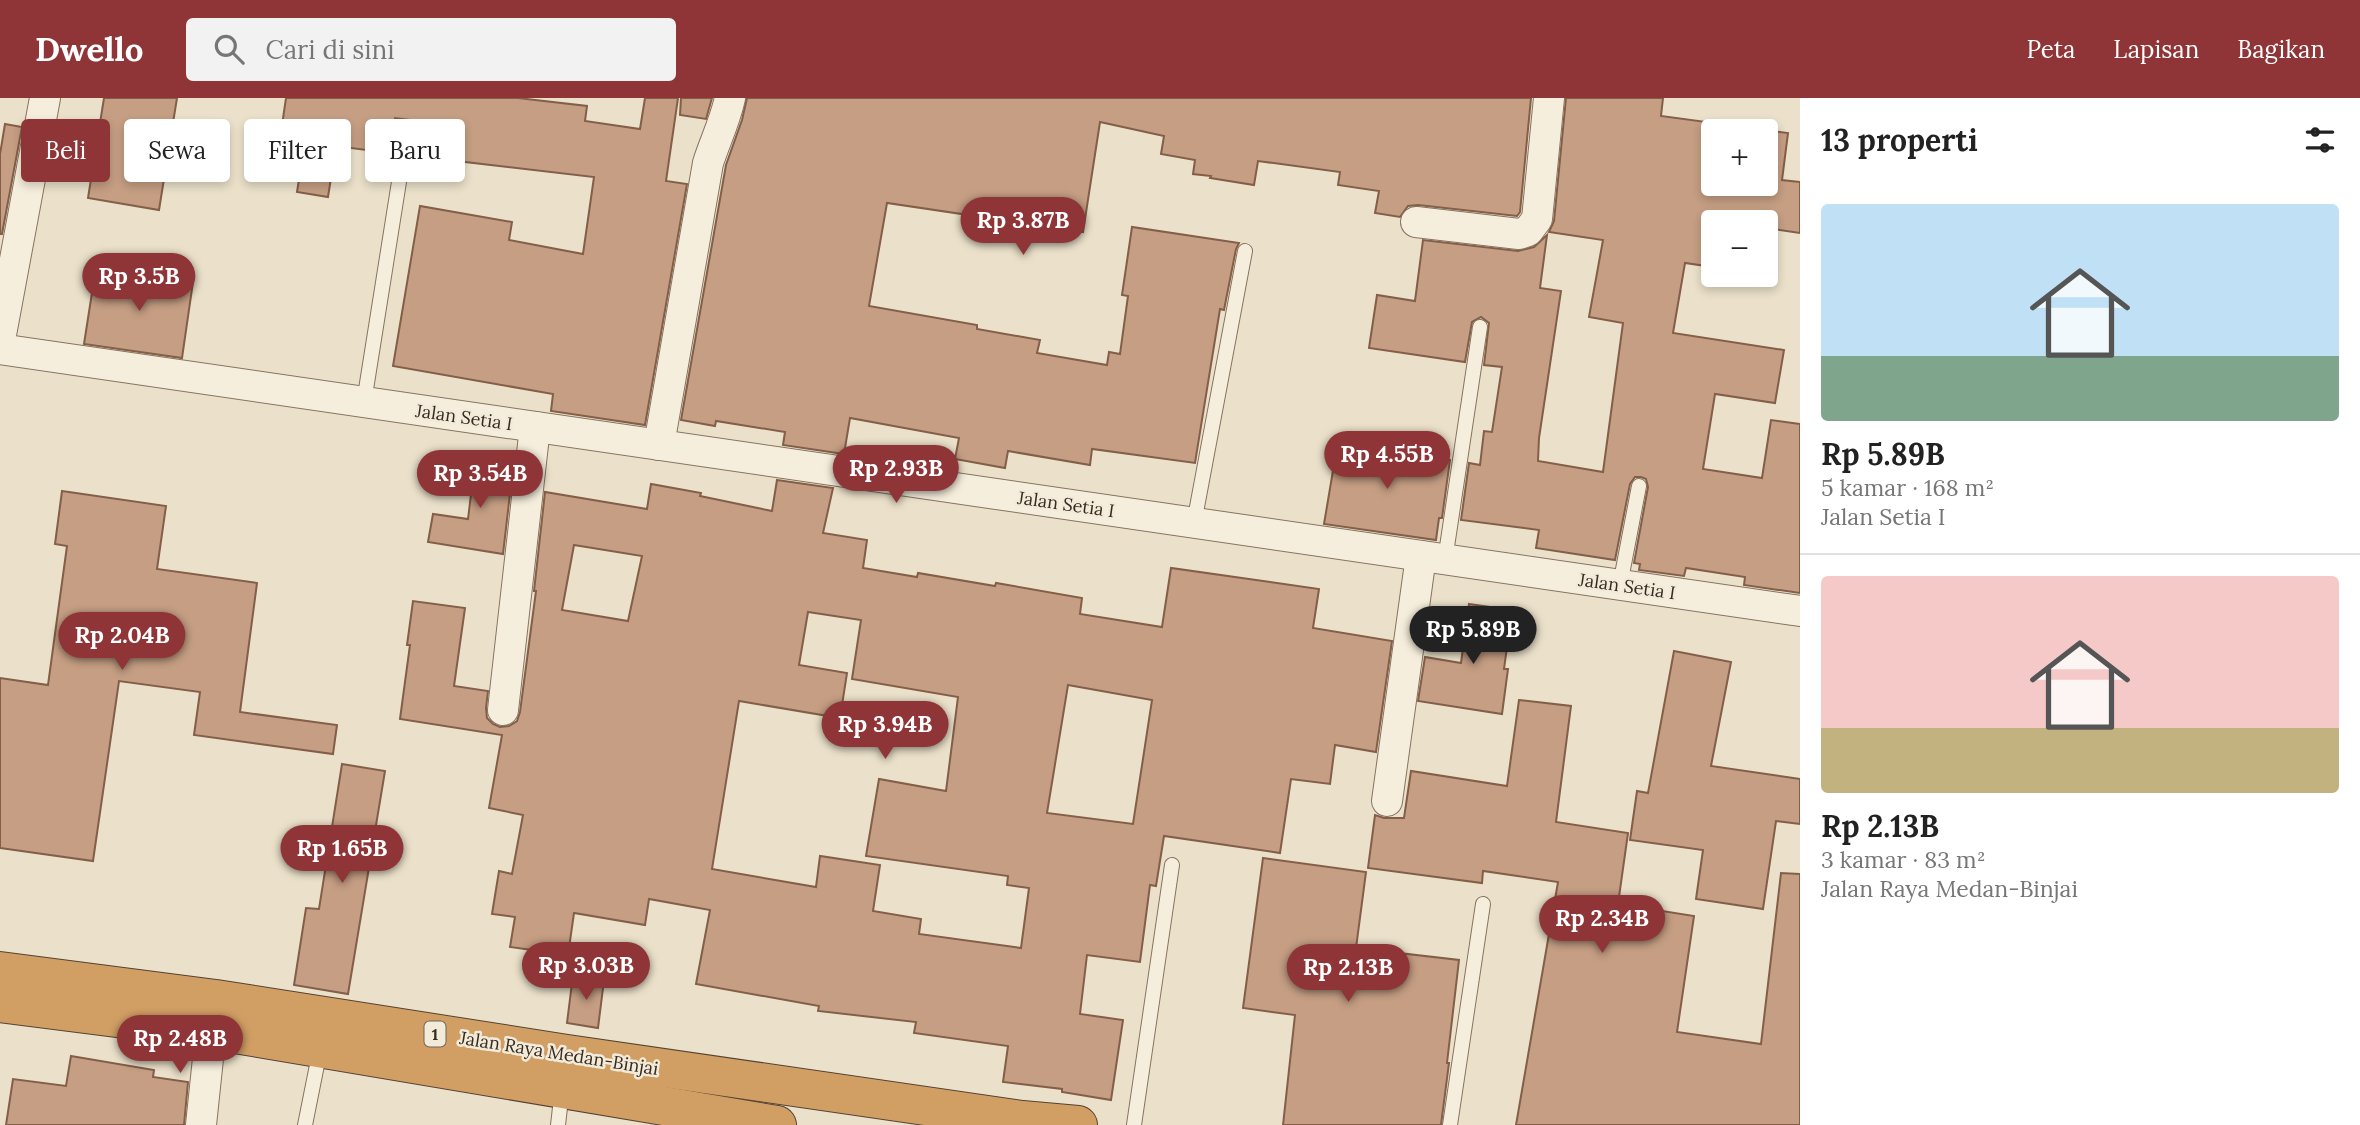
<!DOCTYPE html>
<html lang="id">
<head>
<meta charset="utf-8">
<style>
  body { margin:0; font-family:Lora,serif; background:#f2f2f2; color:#222; height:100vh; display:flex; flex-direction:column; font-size:26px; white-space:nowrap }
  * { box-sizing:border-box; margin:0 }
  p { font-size:23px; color:#767676 }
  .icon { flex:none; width:38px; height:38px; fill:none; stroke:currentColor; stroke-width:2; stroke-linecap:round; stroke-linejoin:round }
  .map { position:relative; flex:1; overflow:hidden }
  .sheet { display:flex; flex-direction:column; background:#fff; width:560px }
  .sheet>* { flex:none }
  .banner { position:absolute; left:21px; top:21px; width:665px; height:63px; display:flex; gap:14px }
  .fabs { position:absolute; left:1701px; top:21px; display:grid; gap:14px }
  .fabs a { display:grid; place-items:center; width:77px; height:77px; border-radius:7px; background:#fff; box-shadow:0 4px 10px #0003; font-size:35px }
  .price { position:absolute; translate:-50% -60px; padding:0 16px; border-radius:24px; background:#8f3537; color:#fff; font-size:23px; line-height:46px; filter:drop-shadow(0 2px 4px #0008) }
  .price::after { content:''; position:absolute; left:50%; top:42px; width:21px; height:16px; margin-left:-10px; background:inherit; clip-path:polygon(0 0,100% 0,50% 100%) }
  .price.on { background:#222; color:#fff }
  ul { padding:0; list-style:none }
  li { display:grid; align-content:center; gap:14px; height:371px; padding:0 21px }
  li+li { border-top:2px solid #e0e0e0 }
  li span { display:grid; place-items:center; height:217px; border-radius:7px; color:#555 }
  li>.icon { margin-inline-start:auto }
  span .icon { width:126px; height:126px; fill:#fffc; stroke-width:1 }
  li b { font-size:30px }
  h2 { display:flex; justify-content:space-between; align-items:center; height:84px; padding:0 21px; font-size:30px }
  .chip { padding:0 24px; border-radius:7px; background:#fff; box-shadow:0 4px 10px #0003; font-size:24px; line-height:63px }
  .chip.on { background:#8f3537; color:#fff }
  header { display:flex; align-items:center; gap:42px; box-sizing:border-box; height:98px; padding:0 35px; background:#8f3537; color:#fff }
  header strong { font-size:33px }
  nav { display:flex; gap:38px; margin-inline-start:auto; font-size:24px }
  .search { width:490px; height:63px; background:#f2f2f2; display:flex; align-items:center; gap:18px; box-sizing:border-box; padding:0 24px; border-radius:7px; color:#767676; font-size:26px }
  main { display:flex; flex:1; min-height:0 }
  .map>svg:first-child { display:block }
  .building { fill:#c59e83; stroke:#835e48; stroke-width:2; fill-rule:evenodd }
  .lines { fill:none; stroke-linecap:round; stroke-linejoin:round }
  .lane-casing { stroke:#867360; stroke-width:16 }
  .street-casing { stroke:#867360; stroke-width:32 }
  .highway-casing { stroke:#544233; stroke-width:40 }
  .lane { stroke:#f6eedc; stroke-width:14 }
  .street { stroke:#f6eedc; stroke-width:30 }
  .highway { stroke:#d19f64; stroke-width:38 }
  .labels { text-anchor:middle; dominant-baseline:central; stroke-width:5; stroke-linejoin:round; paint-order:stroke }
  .shield { fill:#f3ebd9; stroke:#706559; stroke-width:2 }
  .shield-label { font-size:16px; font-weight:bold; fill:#382c22 }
  .street-label { font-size:18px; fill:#382c22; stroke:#f3ebd9 }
</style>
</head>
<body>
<header>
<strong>Dwello</strong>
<div class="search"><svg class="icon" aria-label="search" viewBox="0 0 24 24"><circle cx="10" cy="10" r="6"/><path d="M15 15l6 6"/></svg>Cari di sini</div>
<nav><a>Peta</a><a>Lapisan</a><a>Bagikan</a></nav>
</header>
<main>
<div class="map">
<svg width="1800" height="1027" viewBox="0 0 1800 1027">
  <rect width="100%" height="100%" fill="#ebe1ca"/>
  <!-- building -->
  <g class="building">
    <path d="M104,0H177L159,112L88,100Z"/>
    <path d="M286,0H518L587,8L585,23L640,31L645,0H678L666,83L687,86L645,327L551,313L553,296L393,268L420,108L512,124L509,142L583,156L594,79L457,63L461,28L395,20L389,55L336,48L328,99L297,94L306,38L281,34Z"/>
    <path d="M681,0H712L706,21L680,17Z"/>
    <path d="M747,0H1531L1520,114L1517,118L1418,107L1408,108L1400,119L1375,115L1379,93L1338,87L1340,74L1258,63L1254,87L1210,80L1211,78L1193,76L1195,62L1161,56L1164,38L1100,24L1083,134L887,105L869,208L977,227V231L1040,242L1037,255L1107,267L1109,254L1120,256L1128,198L1122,197L1132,129L1239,145L1236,151L1224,212L1220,211L1195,365L1092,351L1090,367L1008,353L1005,370L955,361L959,340L850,320L844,356L783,347L785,334L716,323L715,328L681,322L726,67L742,22Z"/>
    <path d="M1566,0H1663L1661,18L1788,35L1782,82L1800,84V135L1766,130V124L1713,122V169L1685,165L1673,235L1784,252L1775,305L1715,296L1703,371L1762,380L1771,322L1800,326V495L1744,487L1745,479L1686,470L1684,478L1639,472L1640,466L1634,465L1648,389L1646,381L1641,379H1635L1630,386L1615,462L1536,450L1539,432L1461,422L1469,365L1480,367L1484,333L1492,334L1502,269L1484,267L1489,225L1481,219L1472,224L1465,264L1369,250L1377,197L1415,203L1423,142L1518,153L1534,149L1547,137L1540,190L1561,193L1539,340L1538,363L1603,374L1623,225L1589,219L1603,142L1549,134L1554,123ZM1713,33H1766V86H1713Z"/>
    <path d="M5,26L22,29L2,136H0V56Z"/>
    <path d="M96,169L193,184L182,260L84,246Z"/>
    <path d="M1338,343L1450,362L1442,420H1439L1436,442L1324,426Z"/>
    <path d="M476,356L514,361L503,456L428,444L433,416L468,421Z"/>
    <path d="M777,382L833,390L823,435L867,442L863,470L917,479L918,475L995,488L996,485L1082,500L1080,516L1162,529L1171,470L1319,491L1313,530L1392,543L1376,654L1335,647L1330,686L1291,681L1280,755L1164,738L1156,788L1150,787L1140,864L1087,857L1080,916L1123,922L1111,1002L1062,994V991L1003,984L1008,948L914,935L916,924L818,913L819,908L696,886L710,812L649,801L645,827L574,815L568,857L510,849L515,819L492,816L499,773L512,776L523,717L489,710L502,637L400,621L410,547H407L413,503L465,510L454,588L488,593L486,610L487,620L493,626L500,629L509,628L517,623L520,614L536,493H534L545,394L647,411L651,386L701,395L700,398L772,413ZM574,447L642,458L628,523L562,512ZM808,514L861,522L852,581L958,599L946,693L879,681L866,758L1008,778L1007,787L1029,790L1021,850L919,836L921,821L873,813L880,767L820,758L816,789L712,771L739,603L840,620L847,575L799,567ZM1068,587L1152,602L1133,726L1047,715Z"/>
    <path d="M62,393L166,408L157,471L257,485L240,614L337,627L333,656L194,637L200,594L119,583L93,763L0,750V580L48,587L67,448L55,446Z"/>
    <path d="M1469,506L1512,512L1504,571H1508L1502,616L1418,603L1425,559L1461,565Z"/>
    <path d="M1674,553L1731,564L1711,668L1800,681V726L1776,723L1763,811L1696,801L1703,752L1630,742L1637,693L1648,695Z"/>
    <path d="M1519,602L1571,608L1556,724L1628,735L1618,806L1694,818L1677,934L1761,946L1781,775L1800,776V1027H1516L1558,784L1483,773L1482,785L1368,770L1375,717L1384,720H1404L1411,673L1507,688Z"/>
    <path d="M342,666L385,673L348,896L294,887L306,810L319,811Z"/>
    <path d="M1263,760L1366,774L1356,850L1459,862L1447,965H1449L1441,1027H1283L1295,917L1243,910Z"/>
    <path d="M573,877L604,882L598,930L567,925Z"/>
    <path d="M71,958L154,972L153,979L188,984L184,1027H6L13,981L66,988Z"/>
  </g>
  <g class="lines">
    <!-- lane casing -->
    <g class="lane-casing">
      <g id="lane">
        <path d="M364,304L402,65"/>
        <path d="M1194,425L1245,153"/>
        <path d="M1445,462L1480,229"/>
        <path d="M1620,487L1639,388"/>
        <path d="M305,1027L320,952"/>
        <path d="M558,1027L562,992"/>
        <path d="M1134,1027L1172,767"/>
        <path d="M1450,1027L1483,806"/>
      </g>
    </g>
    <!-- street casing -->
    <g class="street-casing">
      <g id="street">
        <path d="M1416,124L1519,136L1528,133L1537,121L1549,0"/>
        <path d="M0,242L45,0"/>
        <path d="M0,251L1800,513"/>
        <path d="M659,347L708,65C715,43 725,23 730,0"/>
        <path d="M503,612L535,329"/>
        <path d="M1387,703L1421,458"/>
        <path d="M201,1027L211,932"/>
      </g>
    </g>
    <!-- highway casing -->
    <g class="highway-casing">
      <g id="highway">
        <path d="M0,873L216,901L567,956L1022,1022L1078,1027"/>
        <path d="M0,905L211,932L777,1027"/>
      </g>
    </g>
    <!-- lane -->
    <use href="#lane" class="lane"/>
    <!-- street -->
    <use href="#street" class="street"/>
    <!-- highway -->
    <use href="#highway" class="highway"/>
  </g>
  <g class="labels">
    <!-- shield labels -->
    <rect class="shield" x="424.5" y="923.5" width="21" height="25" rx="5"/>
    <g class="shield-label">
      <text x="435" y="936">1</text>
    </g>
    <!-- street labels -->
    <g class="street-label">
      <text transform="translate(464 319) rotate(8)">Jalan Setia I</text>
      <text transform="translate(1066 406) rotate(8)">Jalan Setia I</text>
      <text transform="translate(1627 488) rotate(8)">Jalan Setia I</text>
      <text transform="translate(559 955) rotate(9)">Jalan Raya Medan-Binjai</text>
    </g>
  </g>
</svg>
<div class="fabs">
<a>+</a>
<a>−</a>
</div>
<b class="price" style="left:1023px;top:159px">Rp 3.87B</b>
<b class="price" style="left:139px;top:215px">Rp 3.5B</b>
<b class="price" style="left:1387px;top:393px">Rp 4.55B</b>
<b class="price" style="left:896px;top:407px">Rp 2.93B</b>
<b class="price" style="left:480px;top:412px">Rp 3.54B</b>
<b class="price on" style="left:1473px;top:568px">Rp 5.89B</b>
<b class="price" style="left:122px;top:574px">Rp 2.04B</b>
<b class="price" style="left:885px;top:663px">Rp 3.94B</b>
<b class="price" style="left:342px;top:787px">Rp 1.65B</b>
<b class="price" style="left:1602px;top:857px">Rp 2.34B</b>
<b class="price" style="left:586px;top:904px">Rp 3.03B</b>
<b class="price" style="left:1348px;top:906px">Rp 2.13B</b>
<b class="price" style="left:180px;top:977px">Rp 2.48B</b>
<div class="banner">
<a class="chip on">Beli</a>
<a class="chip">Sewa</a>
<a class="chip">Filter</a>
<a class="chip">Baru</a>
</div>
</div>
<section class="sheet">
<h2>13 properti<svg class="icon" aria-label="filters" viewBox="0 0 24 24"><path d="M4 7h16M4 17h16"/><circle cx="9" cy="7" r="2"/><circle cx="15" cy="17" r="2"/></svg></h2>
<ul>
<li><span style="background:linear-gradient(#bfe0f5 70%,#7fa58c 0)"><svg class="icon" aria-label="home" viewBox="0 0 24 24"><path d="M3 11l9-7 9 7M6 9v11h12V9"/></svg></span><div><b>Rp 5.89B</b><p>5 kamar · 168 m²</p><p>Jalan Setia I</p></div></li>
<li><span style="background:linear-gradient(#f6c9c9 70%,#c2b280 0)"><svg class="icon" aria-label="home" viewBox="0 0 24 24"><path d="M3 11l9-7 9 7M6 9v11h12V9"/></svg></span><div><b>Rp 2.13B</b><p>3 kamar · 83 m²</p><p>Jalan Raya Medan-Binjai</p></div></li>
</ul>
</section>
</main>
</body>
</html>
